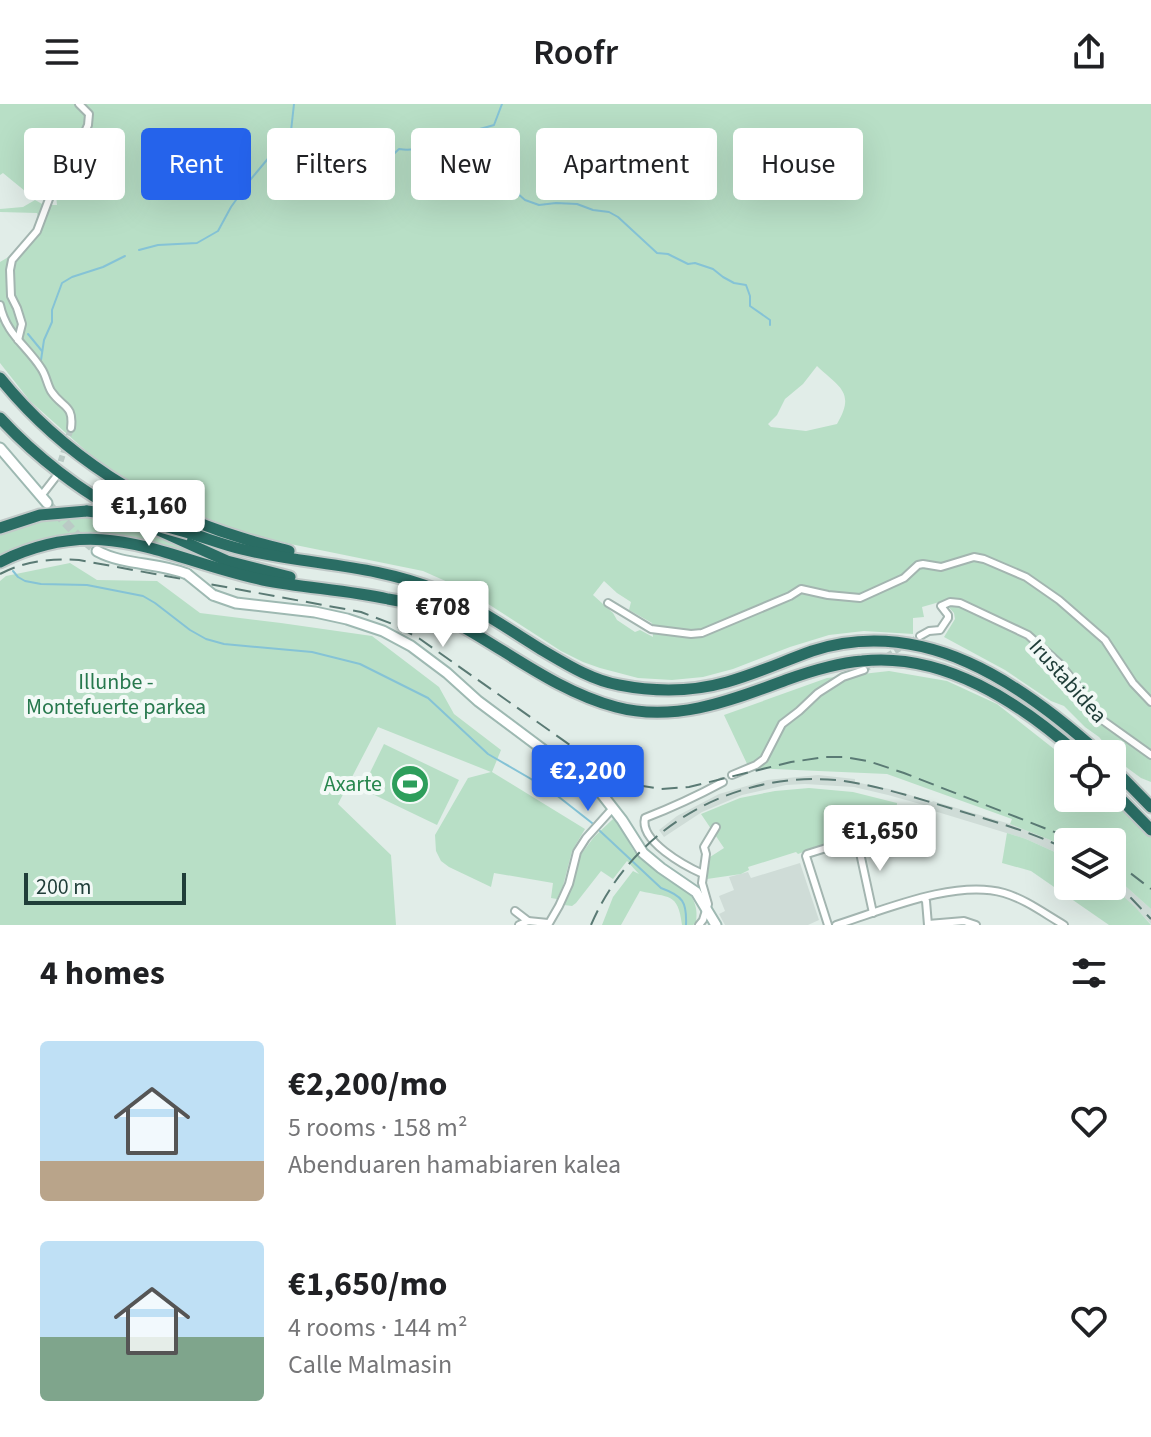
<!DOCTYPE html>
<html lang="en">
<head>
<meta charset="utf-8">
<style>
  body { margin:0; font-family:"Source Sans 3",sans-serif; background:#f2f2f2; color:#202124; height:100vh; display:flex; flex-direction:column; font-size:30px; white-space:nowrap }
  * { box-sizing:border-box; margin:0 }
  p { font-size:26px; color:#757577 }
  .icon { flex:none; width:44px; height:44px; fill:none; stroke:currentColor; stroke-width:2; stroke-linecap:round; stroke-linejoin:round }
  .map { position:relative; height:821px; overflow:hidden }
  .panel { display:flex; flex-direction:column; background:#fff; flex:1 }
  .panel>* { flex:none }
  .hud { position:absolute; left:24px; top:24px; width:1104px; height:72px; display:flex; gap:16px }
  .buttons { position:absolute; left:1054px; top:636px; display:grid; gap:16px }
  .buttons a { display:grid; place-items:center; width:72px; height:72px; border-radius:8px; background:#fff; box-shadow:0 8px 32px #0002; font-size:40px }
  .scale { position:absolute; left:24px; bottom:20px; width:162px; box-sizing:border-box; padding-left:8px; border:4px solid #203e39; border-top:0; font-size:22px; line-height:28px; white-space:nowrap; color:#203e39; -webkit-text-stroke:6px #f2f9f6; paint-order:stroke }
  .price { position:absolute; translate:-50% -68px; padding:0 18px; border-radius:8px; background:#fff; color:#222; font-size:26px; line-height:52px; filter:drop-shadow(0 2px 4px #0008) }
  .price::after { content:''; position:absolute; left:50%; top:48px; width:24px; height:18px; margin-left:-12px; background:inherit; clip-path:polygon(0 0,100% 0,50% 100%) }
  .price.current { background:#2563eb; color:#fff }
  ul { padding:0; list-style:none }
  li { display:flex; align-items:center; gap:24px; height:200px; padding:0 40px }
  li span { display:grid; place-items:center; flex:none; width:224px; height:160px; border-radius:8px; color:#555 }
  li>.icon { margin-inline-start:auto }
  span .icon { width:96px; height:96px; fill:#fffc; stroke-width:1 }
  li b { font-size:34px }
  h2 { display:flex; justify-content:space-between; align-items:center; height:96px; padding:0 40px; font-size:34px }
  .tag { padding:0 28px; border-radius:8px; background:#fff; box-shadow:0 8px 32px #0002; font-size:28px; line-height:72px }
  .tag.current { background:#2563eb; color:#fff }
  header { display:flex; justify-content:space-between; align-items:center; height:104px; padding:0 40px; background:#fff; font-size:36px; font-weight:600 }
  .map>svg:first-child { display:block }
  .built { fill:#cfdcd7 }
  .green { fill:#b8dfc6; fill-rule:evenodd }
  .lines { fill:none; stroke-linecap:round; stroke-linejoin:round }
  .stream { stroke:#85c3d6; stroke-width:2 }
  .street-tunnel { stroke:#bacac5; stroke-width:6; stroke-dasharray:6 3; stroke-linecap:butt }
  .secondary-tunnel { stroke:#bacac5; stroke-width:9; stroke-dasharray:9 4.5; stroke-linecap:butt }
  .street-casing { stroke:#a3b5b0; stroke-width:10 }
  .secondary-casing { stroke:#9eb9b2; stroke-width:13 }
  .highway-casing { stroke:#c1c9c8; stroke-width:15 }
  .street { stroke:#fff; stroke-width:6 }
  .secondary { stroke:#fff; stroke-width:9 }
  .highway { stroke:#2a6d64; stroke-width:11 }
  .rail { stroke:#5a7a74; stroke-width:2; stroke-dasharray:16 8; stroke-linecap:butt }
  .secondary-bridge-casing { stroke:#9eb9b2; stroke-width:13; stroke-linecap:butt }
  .highway-bridge-casing { stroke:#c1c9c8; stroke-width:15; stroke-linecap:butt }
  .secondary-bridge { stroke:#fff; stroke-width:9 }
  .highway-bridge { stroke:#2a6d64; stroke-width:11 }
  .labels { text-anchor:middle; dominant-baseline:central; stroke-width:8; stroke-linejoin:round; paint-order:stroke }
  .street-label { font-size:22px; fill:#203e39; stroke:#f2f9f6 }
  .park-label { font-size:22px; fill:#27784d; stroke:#f2f9f6 }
  .leisure-label { font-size:22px; fill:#27864d; stroke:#f2f9f6; text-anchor:end }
</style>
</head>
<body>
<header><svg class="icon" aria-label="menu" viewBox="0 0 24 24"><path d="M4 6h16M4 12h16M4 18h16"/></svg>Roofr<svg class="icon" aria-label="share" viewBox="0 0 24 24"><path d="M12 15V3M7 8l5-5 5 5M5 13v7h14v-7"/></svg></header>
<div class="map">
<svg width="1151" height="821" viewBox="0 0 1151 821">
  <rect width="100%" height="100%" fill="#e1ede8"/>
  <!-- built -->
  <g class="built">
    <path d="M818,671L855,675V678L894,686L932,698L933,697L1010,720L1068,743V754L1026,735L931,706V703L888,691L854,683L805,680L786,681L742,691L702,708L664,733L659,726L677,712L719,690L767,676Z"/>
    <path d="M800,759L819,816L808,821H725L719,810L725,807L719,792L734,786L729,773L748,768L751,774Z"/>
    <path d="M1112,770L1151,805V820L1112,782Z"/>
  </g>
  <!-- green -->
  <g class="green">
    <path d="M0,0H1151V678L1141,674L1122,660L1099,633L1085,623L1064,602L1051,597L1005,566L944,533L955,515L954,509L943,497L922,503L924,513L913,514V530L864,527L829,531L790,543L733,565L703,573L672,576L638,574L600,564L583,558L561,547L468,487L423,467L261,434L237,426L158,395L119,372L94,354L30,297L0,259V158C17,149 31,134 39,117L37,109L0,108V105L23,103L35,96L44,101H57L56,91L50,81L35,80L31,92L3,69L0,71ZM817,262C839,283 856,288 837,320L806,327L771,323L768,320L777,311L785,295L803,280ZM604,477L617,489L631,498L629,506L652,519L653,533L640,526L635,528L617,516L613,509L593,491Z"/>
    <path d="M88,411L131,416L211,458L108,432L0,454V428L38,416Z"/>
    <path d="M70,459L97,476L157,477L200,509L281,519L372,532L439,583L454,610L501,646L492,668L585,725L572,747L563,782L557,795L551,794L553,779L494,769L491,783L449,763L441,757L436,747L435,731L468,674L491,668L378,623L338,700L391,751L396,821H0V477L6,472Z"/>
    <path d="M889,567L947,577L997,600L1068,656V694H1110L1151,733V805L1112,770V738H1068V743L1010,720L1012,715L887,670L749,664L724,611L827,574Z"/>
    <path d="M384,640L459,676L437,721L362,685Z"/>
    <path d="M809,684L853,688L897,699L896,715L861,726L798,750L796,748L748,763L749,766L741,770L707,775L710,753L724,744L701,710L740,694L775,687Z"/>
    <path d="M613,715C625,723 627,741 638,751C660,774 703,780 696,819L693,821H682C678,788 669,794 640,787L621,821H602L613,793L633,767L639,770L627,757L613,775L601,767L576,799L572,802L564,801L573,782L579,753L594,733Z"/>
    <path d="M1007,729L1026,735L1068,754V782H1112L1135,803L1151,821H1109L1031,767L1002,759Z"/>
  </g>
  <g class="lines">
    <!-- stream -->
    <g class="stream">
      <path d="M291,27L300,32L319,54L339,65H361L384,59L399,45C420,48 419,40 436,36C456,31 474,27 494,21L502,0"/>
      <path d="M461,31L476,52L491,63L501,75L525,96L539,101L556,99L577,100L593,106L609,108L618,113L657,149L668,150L688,160L695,159L713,165L723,173L734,179L746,181L750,192V202L770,216V221"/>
      <path d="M139,146L158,141L197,139L218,127L231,103L251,75L291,27L294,0"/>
      <path d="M28,230L42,247"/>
      <path d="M41,256L44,236L52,218V206L62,179L72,173L103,163L125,152"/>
      <path d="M13,467L18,473L25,477L41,480L87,481L143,492L155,499L190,526L206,535L224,540L312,548L360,560L428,594L488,650L550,686L592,719"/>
      <path d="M600,727L661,784C683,792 687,798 686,821"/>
    </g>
    <!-- street-tunnel -->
    <g class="street-tunnel">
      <path d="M58,366L71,324"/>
      <path d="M864,566L920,532"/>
    </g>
    <!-- secondary-tunnel -->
    <path class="secondary-tunnel" d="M47,399L77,431L97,447"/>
    <!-- street casing -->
    <g class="street-casing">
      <g id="street">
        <path d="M0,201C6,230 26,241 41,264C46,271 47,280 51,287C62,304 74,300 71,324"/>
        <path d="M18,236L22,220L17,204L11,192L10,166L12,156L37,127L61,63L76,48L88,21L89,10L79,0"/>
        <path d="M41,392L55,374"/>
        <path d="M608,499L651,525L691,530L702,529L790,492L801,485L828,491L860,494L904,474L918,461L923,460L941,463L974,453L984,455L1026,473L1059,496L1105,536L1133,579L1151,598"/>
        <path d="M920,532L929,527L940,526L948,514V511L941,502L950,498L960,499L1028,531L1060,560L1076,580L1091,608L1151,651"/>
        <path d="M732,671L756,661L764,655L782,620L799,607L818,589L843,573L864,566"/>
        <path d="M703,770C685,762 639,737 645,714C671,704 697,692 723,678"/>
        <path d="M924,794L926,797L928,821"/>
        <path d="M515,807L528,817"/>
        <path d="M928,820L964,817L976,821"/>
        <path d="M519,821L528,817L548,819"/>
        <path d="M548,821L559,802L569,780L577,748L586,734L613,704"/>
        <path d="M699,821L703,816L708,800L702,779L706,750L704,743L716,723"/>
        <path d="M828,821L806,752L807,750L852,736L857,735L873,809"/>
        <path d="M836,821C884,806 955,775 1004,789C1025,795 1045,810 1064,821"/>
      </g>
    </g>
    <!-- secondary casing -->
    <g class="secondary-casing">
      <g id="secondary">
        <path d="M0,344L47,399"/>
        <path d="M97,447C125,462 158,458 187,470"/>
        <path d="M213,491L236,499L315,508L347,515L383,527L411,542L447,569L478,597L601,689L622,716L643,749L661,764L696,788L716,821"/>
      </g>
    </g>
    <!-- highway casing -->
    <g class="highway-casing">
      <g id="highway">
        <path d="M0,274C61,350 149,406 242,434C257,439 274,443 289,447"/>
        <path d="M0,314C35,352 80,387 126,411"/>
        <path d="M145,420L227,457L290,473"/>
        <path d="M0,424L40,411L87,407"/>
        <path d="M189,429C206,434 224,441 241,445C307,461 373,460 437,486C474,501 508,525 542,546C566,560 591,576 619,581C655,588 692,588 727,578C756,570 784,557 812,547C923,511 1021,579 1100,650"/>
        <path d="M0,458C103,407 164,455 263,476C304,484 347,486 388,495C400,497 412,499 423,503C490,531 545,584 616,603C675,619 732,596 786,576C811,567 836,559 862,557C944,548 1020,599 1078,650"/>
        <path d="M1112,663L1151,703"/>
        <path d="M1112,686L1151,726"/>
      </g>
    </g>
    <!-- street -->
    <use href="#street" class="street"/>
    <!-- secondary -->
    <use href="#secondary" class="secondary"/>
    <!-- highway -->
    <use href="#highway" class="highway"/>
    <!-- rail -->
    <g class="rail">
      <path d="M0,470C25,457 51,454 79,456L361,508L395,521L420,535L594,658L608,667L637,681L661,685L689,683L791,658L826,653H844L868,657L904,669L1080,738"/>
      <path d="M1112,755L1151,785"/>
      <path d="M1112,778L1131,794L1151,815"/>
      <path d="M591,821C632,725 732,667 836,676C878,681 919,695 960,707C996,718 1034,729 1068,746"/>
    </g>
    <!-- secondary-bridge casing -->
    <g class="secondary-bridge-casing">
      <path id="secondary-bridge" d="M187,470L213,491"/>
    </g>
    <!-- highway-bridge casing -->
    <g class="highway-bridge-casing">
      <path id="highway-bridge" d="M87,407L129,412L189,429"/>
    </g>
    <!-- secondary-bridge -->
    <use href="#secondary-bridge" class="secondary-bridge"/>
    <!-- highway-bridge -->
    <use href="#highway-bridge" class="highway-bridge"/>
  </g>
  <!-- icons -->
  <defs>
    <g id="stadium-disc" transform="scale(2)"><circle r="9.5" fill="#2e9e5b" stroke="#f2f9f6"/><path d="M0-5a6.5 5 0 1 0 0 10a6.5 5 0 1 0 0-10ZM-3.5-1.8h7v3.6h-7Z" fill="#fff"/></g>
  </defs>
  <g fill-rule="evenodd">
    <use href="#stadium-disc" x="410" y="680"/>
  </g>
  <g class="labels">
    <!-- street labels -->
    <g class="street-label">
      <text transform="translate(1068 577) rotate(48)">Irustabidea</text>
    </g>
    <!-- park labels -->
    <g class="park-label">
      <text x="116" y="578">Illunbe -<tspan x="116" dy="25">Montefuerte parkea</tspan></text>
    </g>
    <!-- leisure labels -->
    <g class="leisure-label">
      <text x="382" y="680">Axarte</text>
    </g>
  </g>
</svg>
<div class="buttons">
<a><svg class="icon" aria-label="locate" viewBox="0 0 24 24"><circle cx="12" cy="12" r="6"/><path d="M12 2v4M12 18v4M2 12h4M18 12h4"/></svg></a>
<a><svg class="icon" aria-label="layers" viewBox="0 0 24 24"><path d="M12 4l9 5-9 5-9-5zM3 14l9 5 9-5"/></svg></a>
</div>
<div class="scale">200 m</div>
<b class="price" style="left:149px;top:444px">€1,160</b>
<b class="price" style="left:443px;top:545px">€708</b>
<b class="price current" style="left:588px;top:709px">€2,200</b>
<b class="price" style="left:880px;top:769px">€1,650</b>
<div class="hud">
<a class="tag">Buy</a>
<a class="tag current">Rent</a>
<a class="tag">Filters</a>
<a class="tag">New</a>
<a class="tag">Apartment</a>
<a class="tag">House</a>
</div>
</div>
<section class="panel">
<h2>4 homes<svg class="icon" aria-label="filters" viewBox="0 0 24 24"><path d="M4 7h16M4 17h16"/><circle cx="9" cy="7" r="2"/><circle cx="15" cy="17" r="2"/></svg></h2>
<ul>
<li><span style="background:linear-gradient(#bfe0f5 75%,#b9a48a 0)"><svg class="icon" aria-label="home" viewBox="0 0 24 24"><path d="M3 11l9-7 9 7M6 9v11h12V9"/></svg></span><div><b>€2,200/mo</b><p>5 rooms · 158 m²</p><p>Abenduaren hamabiaren kalea</p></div><svg class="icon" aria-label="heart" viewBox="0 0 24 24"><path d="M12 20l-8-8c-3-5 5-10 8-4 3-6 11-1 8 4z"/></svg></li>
<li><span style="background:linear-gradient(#bfe0f5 60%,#7fa58c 0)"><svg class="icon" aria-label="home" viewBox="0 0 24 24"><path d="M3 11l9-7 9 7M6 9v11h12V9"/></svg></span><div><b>€1,650/mo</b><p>4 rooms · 144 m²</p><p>Calle Malmasin</p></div><svg class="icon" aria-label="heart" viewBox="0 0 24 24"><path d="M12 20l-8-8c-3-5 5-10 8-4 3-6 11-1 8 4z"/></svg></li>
</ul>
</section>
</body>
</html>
